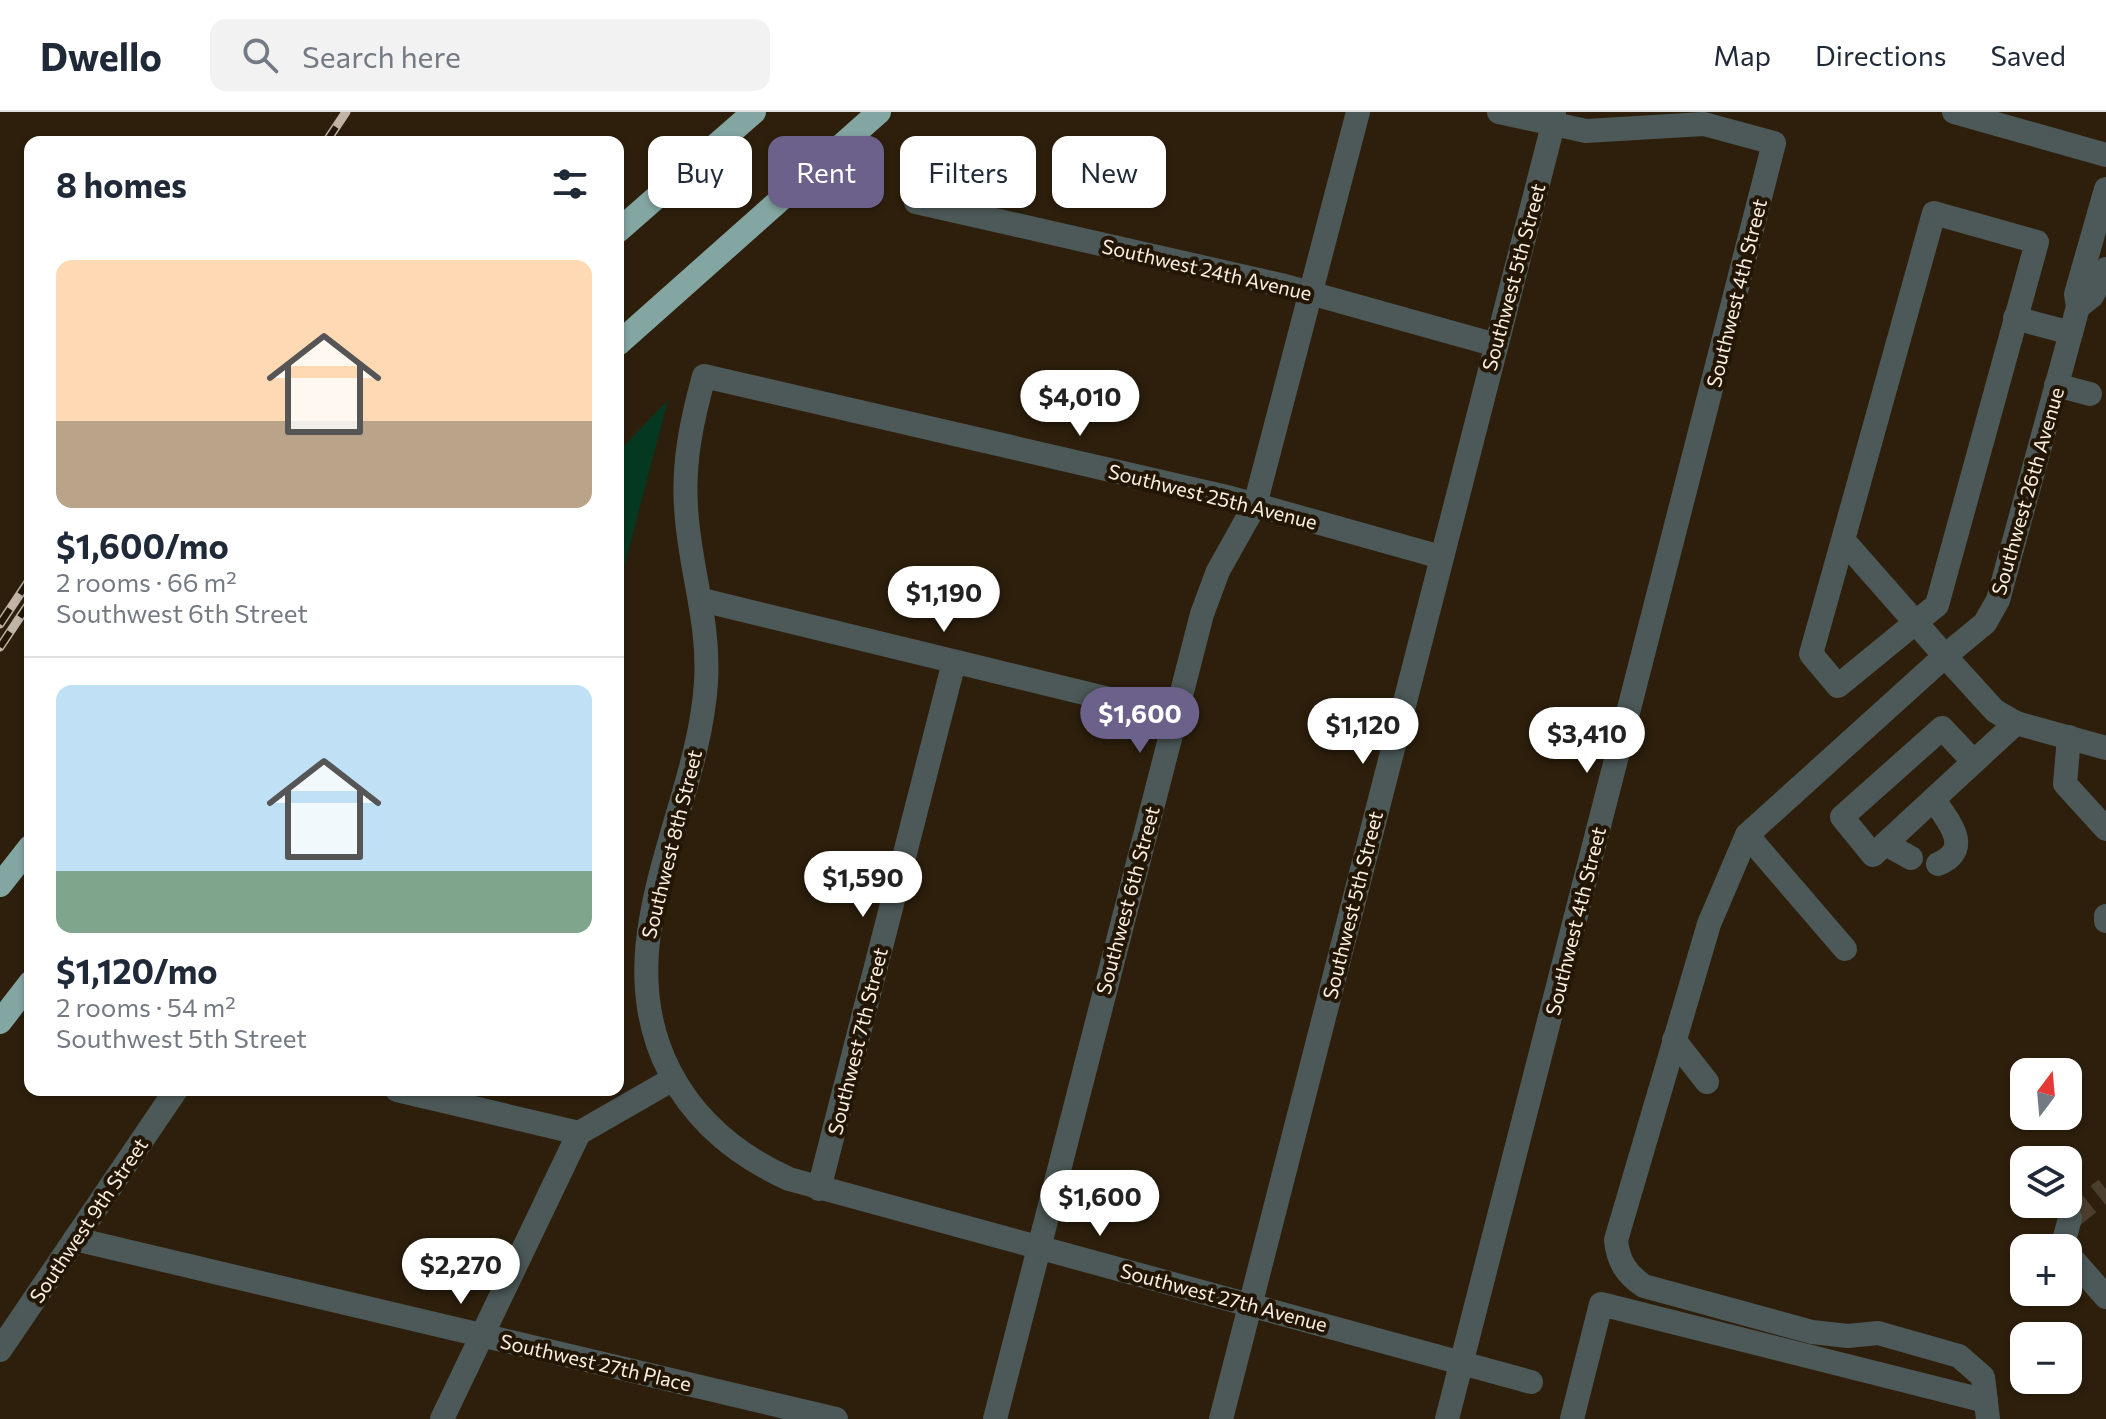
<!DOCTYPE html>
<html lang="en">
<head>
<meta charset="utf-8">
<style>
  body { margin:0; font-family:Commissioner,sans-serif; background:#f2f2f3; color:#1f2937; height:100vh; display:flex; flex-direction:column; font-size:30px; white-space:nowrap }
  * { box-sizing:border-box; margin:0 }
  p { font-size:26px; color:#747a83 }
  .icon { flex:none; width:44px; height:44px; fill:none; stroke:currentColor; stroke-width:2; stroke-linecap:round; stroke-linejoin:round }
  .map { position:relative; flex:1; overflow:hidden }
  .details { position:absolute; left:24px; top:24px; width:600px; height:960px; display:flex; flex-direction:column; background:#fff; border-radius:16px; box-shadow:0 2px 6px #0004 }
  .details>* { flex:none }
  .top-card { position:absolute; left:648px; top:24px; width:760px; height:72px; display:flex; gap:16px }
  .needle { width:52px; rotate:16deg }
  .buttons { position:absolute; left:2010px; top:946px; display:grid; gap:16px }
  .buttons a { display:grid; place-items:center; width:72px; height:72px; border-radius:16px; background:#fff; box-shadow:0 2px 6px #0004; font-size:40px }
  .price { position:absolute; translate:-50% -68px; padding:0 18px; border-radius:28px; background:#fff; color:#222; font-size:26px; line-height:52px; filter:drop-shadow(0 2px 4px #0008) }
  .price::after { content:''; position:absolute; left:50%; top:48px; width:24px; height:18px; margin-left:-12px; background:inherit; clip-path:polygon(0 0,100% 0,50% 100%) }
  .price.selected { background:#6b618a; color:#fff }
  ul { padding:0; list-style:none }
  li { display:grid; align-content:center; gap:16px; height:424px; padding:0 32px }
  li+li { border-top:2px solid #e0e1e3 }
  li span { display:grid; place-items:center; height:248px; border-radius:16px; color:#555 }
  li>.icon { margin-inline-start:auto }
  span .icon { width:144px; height:144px; fill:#fffc; stroke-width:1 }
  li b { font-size:34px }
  h2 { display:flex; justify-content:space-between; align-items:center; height:96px; padding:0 32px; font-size:34px }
  .chip { padding:0 28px; border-radius:16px; background:#fff; box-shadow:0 2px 6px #0004; font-size:28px; line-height:72px }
  .chip.selected { background:#6b618a; color:#fff }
  header { display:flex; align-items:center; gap:48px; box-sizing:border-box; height:112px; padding:0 40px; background:#fff; border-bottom:2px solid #e0e1e3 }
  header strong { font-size:38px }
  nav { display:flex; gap:44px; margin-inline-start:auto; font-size:28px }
  .search { width:560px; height:72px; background:#f2f2f3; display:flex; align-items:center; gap:20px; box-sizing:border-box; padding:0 28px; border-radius:16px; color:#747a83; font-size:30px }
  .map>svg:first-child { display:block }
  .green { fill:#043820 }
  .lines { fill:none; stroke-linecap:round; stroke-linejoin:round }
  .minor-tunnel { stroke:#4c3e2d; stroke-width:24; stroke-dasharray:24 12; stroke-linecap:butt }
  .minor { stroke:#4c5958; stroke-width:24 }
  .highway { stroke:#84a6a2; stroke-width:24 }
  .rail-casing { stroke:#bfb4a6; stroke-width:9 }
  .rail { stroke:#231604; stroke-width:6; stroke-dasharray:18; stroke-linecap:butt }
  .labels { text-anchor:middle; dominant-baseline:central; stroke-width:8; stroke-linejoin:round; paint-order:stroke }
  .street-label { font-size:20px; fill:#faf1e5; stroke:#231604 }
</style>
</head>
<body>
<header>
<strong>Dwello</strong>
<div class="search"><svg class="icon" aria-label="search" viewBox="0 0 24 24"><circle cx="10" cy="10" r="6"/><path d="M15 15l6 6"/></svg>Search here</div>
<nav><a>Map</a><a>Directions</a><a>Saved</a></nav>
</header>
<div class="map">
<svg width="2106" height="1307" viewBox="0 0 2106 1307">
  <rect width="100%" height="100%" fill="#2d1f0c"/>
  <!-- green -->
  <path class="green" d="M668,288L618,478V340Z"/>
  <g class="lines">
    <!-- minor-tunnel -->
    <path class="minor-tunnel" d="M2070,1106L2106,1077"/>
    <!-- minor -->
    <g class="minor">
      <path d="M1954,0L2106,43"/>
      <path d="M2106,77L2076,182L2078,195L1998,488L1985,511L1945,544L1995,599L2016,611L2106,636"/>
      <path d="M916,90L1285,174L1496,233"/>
      <path d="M2078,195L2092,184L2106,157"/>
      <path d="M2015,206L2071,221"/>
      <path d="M2056,273L2090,282"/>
      <path d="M1843,428L1811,542L1838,574L1937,493L2037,130L1934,101L1843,428L1945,544L1747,723L1709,812L1616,1128C1618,1149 1626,1162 1644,1174L1812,1220L1848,1224L1878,1221L1959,1244L1983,1265L1988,1307"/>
      <path d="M1441,445L1231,386L704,264C692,308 683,349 686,395C689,455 710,509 706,570C698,701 603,831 670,960C696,1010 738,1044 789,1067L1531,1270"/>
      <path d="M702,488L1175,603"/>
      <path d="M2069,625L2065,672L2106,717"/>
      <path d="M1974,650L1942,616L1842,705L1873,743L2016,611"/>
      <path d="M1934,688C1948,709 1974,737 1938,752"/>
      <path d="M1747,723L1845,837"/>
      <path d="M1886,732L1911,746"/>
      <path d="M2106,804V809"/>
      <path d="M1674,928L1707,970"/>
      <path d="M397,978L579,1021"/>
      <path d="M819,1077L954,550"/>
      <path d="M75,1127L836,1307"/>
      <path d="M2062,1136L2070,1106"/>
      <path d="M2068,1142L2106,1185"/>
      <path d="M0,1238L176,978"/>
      <path d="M442,1307L579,1021L673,967"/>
      <path d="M995,1307L1202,502L1218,459L1255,393L1358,0"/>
      <path d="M1221,1307L1553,13L1554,0"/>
      <path d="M1447,1307L1774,31L1704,12L1586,19L1499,0"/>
      <path d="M1572,1307L1601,1192L1986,1289"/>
    </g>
    <!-- highway -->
    <g class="highway">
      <path d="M618,119L754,0"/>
      <path d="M618,232L879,0"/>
      <path d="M0,773L30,735"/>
      <path d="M0,910L30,871"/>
    </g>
    <!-- rail casing -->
    <g class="rail-casing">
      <g id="rail">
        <path d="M326,30L346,0"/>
        <path d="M0,512L30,467"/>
        <path d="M0,535L30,490"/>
      </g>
    </g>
    <!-- rail -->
    <use href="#rail" class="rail"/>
  </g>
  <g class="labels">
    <!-- street labels -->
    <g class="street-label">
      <text transform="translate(1207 157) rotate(13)">Southwest 24th Avenue</text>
      <text transform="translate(1513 165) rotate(-75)">Southwest 5th Street</text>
      <text transform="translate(1736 181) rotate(-76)">Southwest 4th Street</text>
      <text transform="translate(2027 379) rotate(-74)">Southwest 26th Avenue</text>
      <text transform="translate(1213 384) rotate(14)">Southwest 25th Avenue</text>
      <text transform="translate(671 732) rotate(-76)">Southwest 8th Street</text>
      <text transform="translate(1127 788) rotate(-75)">Southwest 6th Street</text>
      <text transform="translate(1352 793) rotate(-76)">Southwest 5th Street</text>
      <text transform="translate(1575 809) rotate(-76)">Southwest 4th Street</text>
      <text transform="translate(857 929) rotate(-76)">Southwest 7th Street</text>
      <text transform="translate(88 1108) rotate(-56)">Southwest 9th Street</text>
      <text transform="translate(1224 1185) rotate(15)">Southwest 27th Avenue</text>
      <text transform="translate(596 1250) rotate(13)">Southwest 27th Place</text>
    </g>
  </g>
</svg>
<div class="buttons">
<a><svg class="needle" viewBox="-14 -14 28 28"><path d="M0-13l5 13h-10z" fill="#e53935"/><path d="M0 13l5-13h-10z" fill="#747a83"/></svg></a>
<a><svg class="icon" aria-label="layers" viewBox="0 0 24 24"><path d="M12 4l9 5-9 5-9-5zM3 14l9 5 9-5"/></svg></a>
<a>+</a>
<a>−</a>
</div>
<b class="price" style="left:1080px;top:326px">$4,010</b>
<b class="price" style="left:944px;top:522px">$1,190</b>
<b class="price selected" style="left:1140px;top:643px">$1,600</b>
<b class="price" style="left:1363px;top:654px">$1,120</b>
<b class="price" style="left:1587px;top:663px">$3,410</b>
<b class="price" style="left:863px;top:807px">$1,590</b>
<b class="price" style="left:1100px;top:1126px">$1,600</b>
<b class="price" style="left:461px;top:1194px">$2,270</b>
<div class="top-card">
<a class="chip">Buy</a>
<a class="chip selected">Rent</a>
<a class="chip">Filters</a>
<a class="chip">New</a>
</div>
<section class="details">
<h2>8 homes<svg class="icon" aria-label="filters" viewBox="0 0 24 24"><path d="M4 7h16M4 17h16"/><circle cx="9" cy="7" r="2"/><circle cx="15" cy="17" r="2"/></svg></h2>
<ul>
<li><span style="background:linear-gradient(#ffd9b3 65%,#b9a48a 0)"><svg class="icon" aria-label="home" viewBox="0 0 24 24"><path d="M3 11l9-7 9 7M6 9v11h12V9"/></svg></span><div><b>$1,600/mo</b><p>2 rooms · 66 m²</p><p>Southwest 6th Street</p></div></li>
<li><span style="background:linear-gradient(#bfe0f5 75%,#7fa58c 0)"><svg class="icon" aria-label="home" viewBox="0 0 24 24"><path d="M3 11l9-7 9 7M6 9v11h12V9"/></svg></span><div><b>$1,120/mo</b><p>2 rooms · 54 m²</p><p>Southwest 5th Street</p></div></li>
</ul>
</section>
</div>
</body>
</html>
